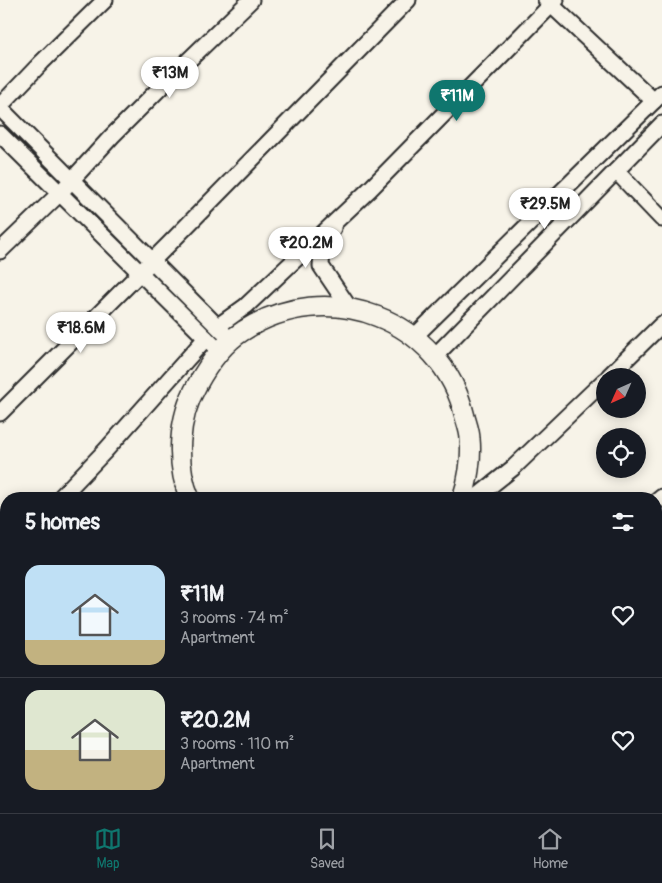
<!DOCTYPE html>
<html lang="en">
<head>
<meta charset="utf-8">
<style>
  body { margin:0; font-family:Pangolin,sans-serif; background:#242831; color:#f1f3f6; height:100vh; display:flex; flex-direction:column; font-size:19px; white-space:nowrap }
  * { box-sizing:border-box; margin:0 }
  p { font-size:16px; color:#9ea1a6 }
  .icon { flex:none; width:28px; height:28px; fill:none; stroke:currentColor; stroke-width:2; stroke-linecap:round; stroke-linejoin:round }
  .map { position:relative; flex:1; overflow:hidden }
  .sheet { position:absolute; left:0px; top:492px; width:662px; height:321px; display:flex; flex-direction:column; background:#171b24; border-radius:20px 20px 0 0; box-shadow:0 2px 12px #0003 }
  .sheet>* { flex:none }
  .needle { width:32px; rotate:225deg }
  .controls { position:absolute; left:596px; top:368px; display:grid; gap:10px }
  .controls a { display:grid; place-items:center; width:50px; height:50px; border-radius:50%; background:#171b24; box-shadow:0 2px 12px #0003; font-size:25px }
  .price { position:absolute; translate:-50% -42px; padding:0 11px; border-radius:18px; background:#fff; color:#222; font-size:16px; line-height:32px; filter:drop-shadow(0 1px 2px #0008) }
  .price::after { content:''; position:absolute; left:50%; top:30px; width:15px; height:11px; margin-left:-8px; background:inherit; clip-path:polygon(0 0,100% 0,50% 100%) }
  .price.on { background:#0f766e; color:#fff }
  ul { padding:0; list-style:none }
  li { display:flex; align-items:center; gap:15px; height:125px; padding:0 25px }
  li+li { border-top:1px solid #363941 }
  li span { display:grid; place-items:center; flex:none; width:140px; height:100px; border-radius:15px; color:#555 }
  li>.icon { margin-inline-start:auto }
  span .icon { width:60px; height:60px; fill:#fffc; stroke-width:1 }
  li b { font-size:21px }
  h2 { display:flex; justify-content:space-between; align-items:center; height:60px; padding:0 25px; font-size:21px }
  .tab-bar { display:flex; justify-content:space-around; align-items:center; height:70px; border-top:1px solid #363941; background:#171b24; font-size:14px; color:#9ea1a6 }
  .tab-bar a { display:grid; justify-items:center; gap:2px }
  .tab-bar .on { color:#0f766e }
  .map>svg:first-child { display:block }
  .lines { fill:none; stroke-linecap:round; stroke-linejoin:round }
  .minor-casing { stroke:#2b2b2b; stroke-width:19 }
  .tertiary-casing { stroke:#2b2b2b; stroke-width:22 }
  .minor { stroke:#f7f3e8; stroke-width:15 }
  .tertiary { stroke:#f7f3e8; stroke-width:19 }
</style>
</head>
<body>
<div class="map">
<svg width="662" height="813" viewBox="0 0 662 813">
  <rect width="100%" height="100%" fill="#f7f3e8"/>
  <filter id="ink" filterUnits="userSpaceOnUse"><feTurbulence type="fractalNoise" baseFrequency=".02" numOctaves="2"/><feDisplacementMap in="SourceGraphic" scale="10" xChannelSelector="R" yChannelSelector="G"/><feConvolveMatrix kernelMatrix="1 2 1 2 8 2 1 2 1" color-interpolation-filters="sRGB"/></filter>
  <g filter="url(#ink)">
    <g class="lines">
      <!-- minor casing -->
      <g class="minor-casing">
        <g id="minor">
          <path d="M546,0L654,101"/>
          <path d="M0,106L42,62L105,0"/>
          <path d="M0,108L223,332"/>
          <path d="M0,134L220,352"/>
          <path d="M616,171L662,219"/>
          <path d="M333,228L322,249L321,266L350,309"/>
          <path d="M0,251L60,193L112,136L164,84L251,0"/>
          <path d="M218,326L246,306L370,189L556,0"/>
          <path d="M414,337L662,93"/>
          <path d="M435,356L662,124"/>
          <path d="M609,376L662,324"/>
          <path d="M0,413L169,244L408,0"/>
          <path d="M59,499L105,451L206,338"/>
          <path d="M474,499L513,468L605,380"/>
          <path d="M656,502L662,497"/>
          <path d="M0,558L6,552"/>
          <path d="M656,654L662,648"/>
          <path d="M0,755L6,749"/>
          <path d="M0,788L6,782"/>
          <path d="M302,808L308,813"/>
          <path d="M169,813L174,808"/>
          <path d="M497,813L503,808"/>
          <path d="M647,813L652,808"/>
        </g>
      </g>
      <!-- tertiary casing -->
      <g class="tertiary-casing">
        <g id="tertiary">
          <path d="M190,499C175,464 178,418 197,385C208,365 222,344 243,331C327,276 442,318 465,417C467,424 470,432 470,439C472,458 468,482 462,499"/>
          <path d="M656,765L662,771"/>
          <path d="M656,792L662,797"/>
        </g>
      </g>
      <!-- minor -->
      <use href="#minor" class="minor"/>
      <!-- tertiary -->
      <use href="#tertiary" class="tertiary"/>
    </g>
  </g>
</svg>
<div class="controls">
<a><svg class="needle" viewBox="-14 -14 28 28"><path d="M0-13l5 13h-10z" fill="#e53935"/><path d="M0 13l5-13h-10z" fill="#9ea1a6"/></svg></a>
<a><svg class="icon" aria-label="locate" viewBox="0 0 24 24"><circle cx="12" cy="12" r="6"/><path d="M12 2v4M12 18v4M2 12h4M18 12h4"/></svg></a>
</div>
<b class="price" style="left:170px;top:99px">₹13M</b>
<b class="price on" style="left:457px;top:122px">₹11M</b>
<b class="price" style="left:545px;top:230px">₹29.5M</b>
<b class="price" style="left:306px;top:269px">₹20.2M</b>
<b class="price" style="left:81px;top:354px">₹18.6M</b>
<section class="sheet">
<h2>5 homes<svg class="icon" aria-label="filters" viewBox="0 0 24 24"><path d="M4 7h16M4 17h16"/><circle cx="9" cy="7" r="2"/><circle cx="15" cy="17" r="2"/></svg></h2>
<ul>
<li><span style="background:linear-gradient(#bfe0f5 75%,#c2b280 0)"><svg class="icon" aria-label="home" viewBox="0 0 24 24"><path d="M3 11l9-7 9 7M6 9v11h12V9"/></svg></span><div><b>₹11M</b><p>3 rooms · 74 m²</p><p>Apartment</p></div><svg class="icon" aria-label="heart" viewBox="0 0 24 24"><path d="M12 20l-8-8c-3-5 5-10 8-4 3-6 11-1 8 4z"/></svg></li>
<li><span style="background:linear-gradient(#dfe7d0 60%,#c2b280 0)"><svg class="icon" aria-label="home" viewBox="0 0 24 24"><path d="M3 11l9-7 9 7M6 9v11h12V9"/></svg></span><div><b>₹20.2M</b><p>3 rooms · 110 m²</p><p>Apartment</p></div><svg class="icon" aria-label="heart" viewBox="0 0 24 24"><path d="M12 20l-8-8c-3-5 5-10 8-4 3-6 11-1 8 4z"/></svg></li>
</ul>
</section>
</div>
<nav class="tab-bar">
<a class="on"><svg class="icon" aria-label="map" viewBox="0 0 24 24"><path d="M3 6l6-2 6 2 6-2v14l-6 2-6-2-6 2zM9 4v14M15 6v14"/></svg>Map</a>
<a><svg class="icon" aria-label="saved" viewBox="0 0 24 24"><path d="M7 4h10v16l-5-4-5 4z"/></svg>Saved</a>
<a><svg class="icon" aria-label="home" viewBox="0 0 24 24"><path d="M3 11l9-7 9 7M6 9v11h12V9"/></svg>Home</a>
</nav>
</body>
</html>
